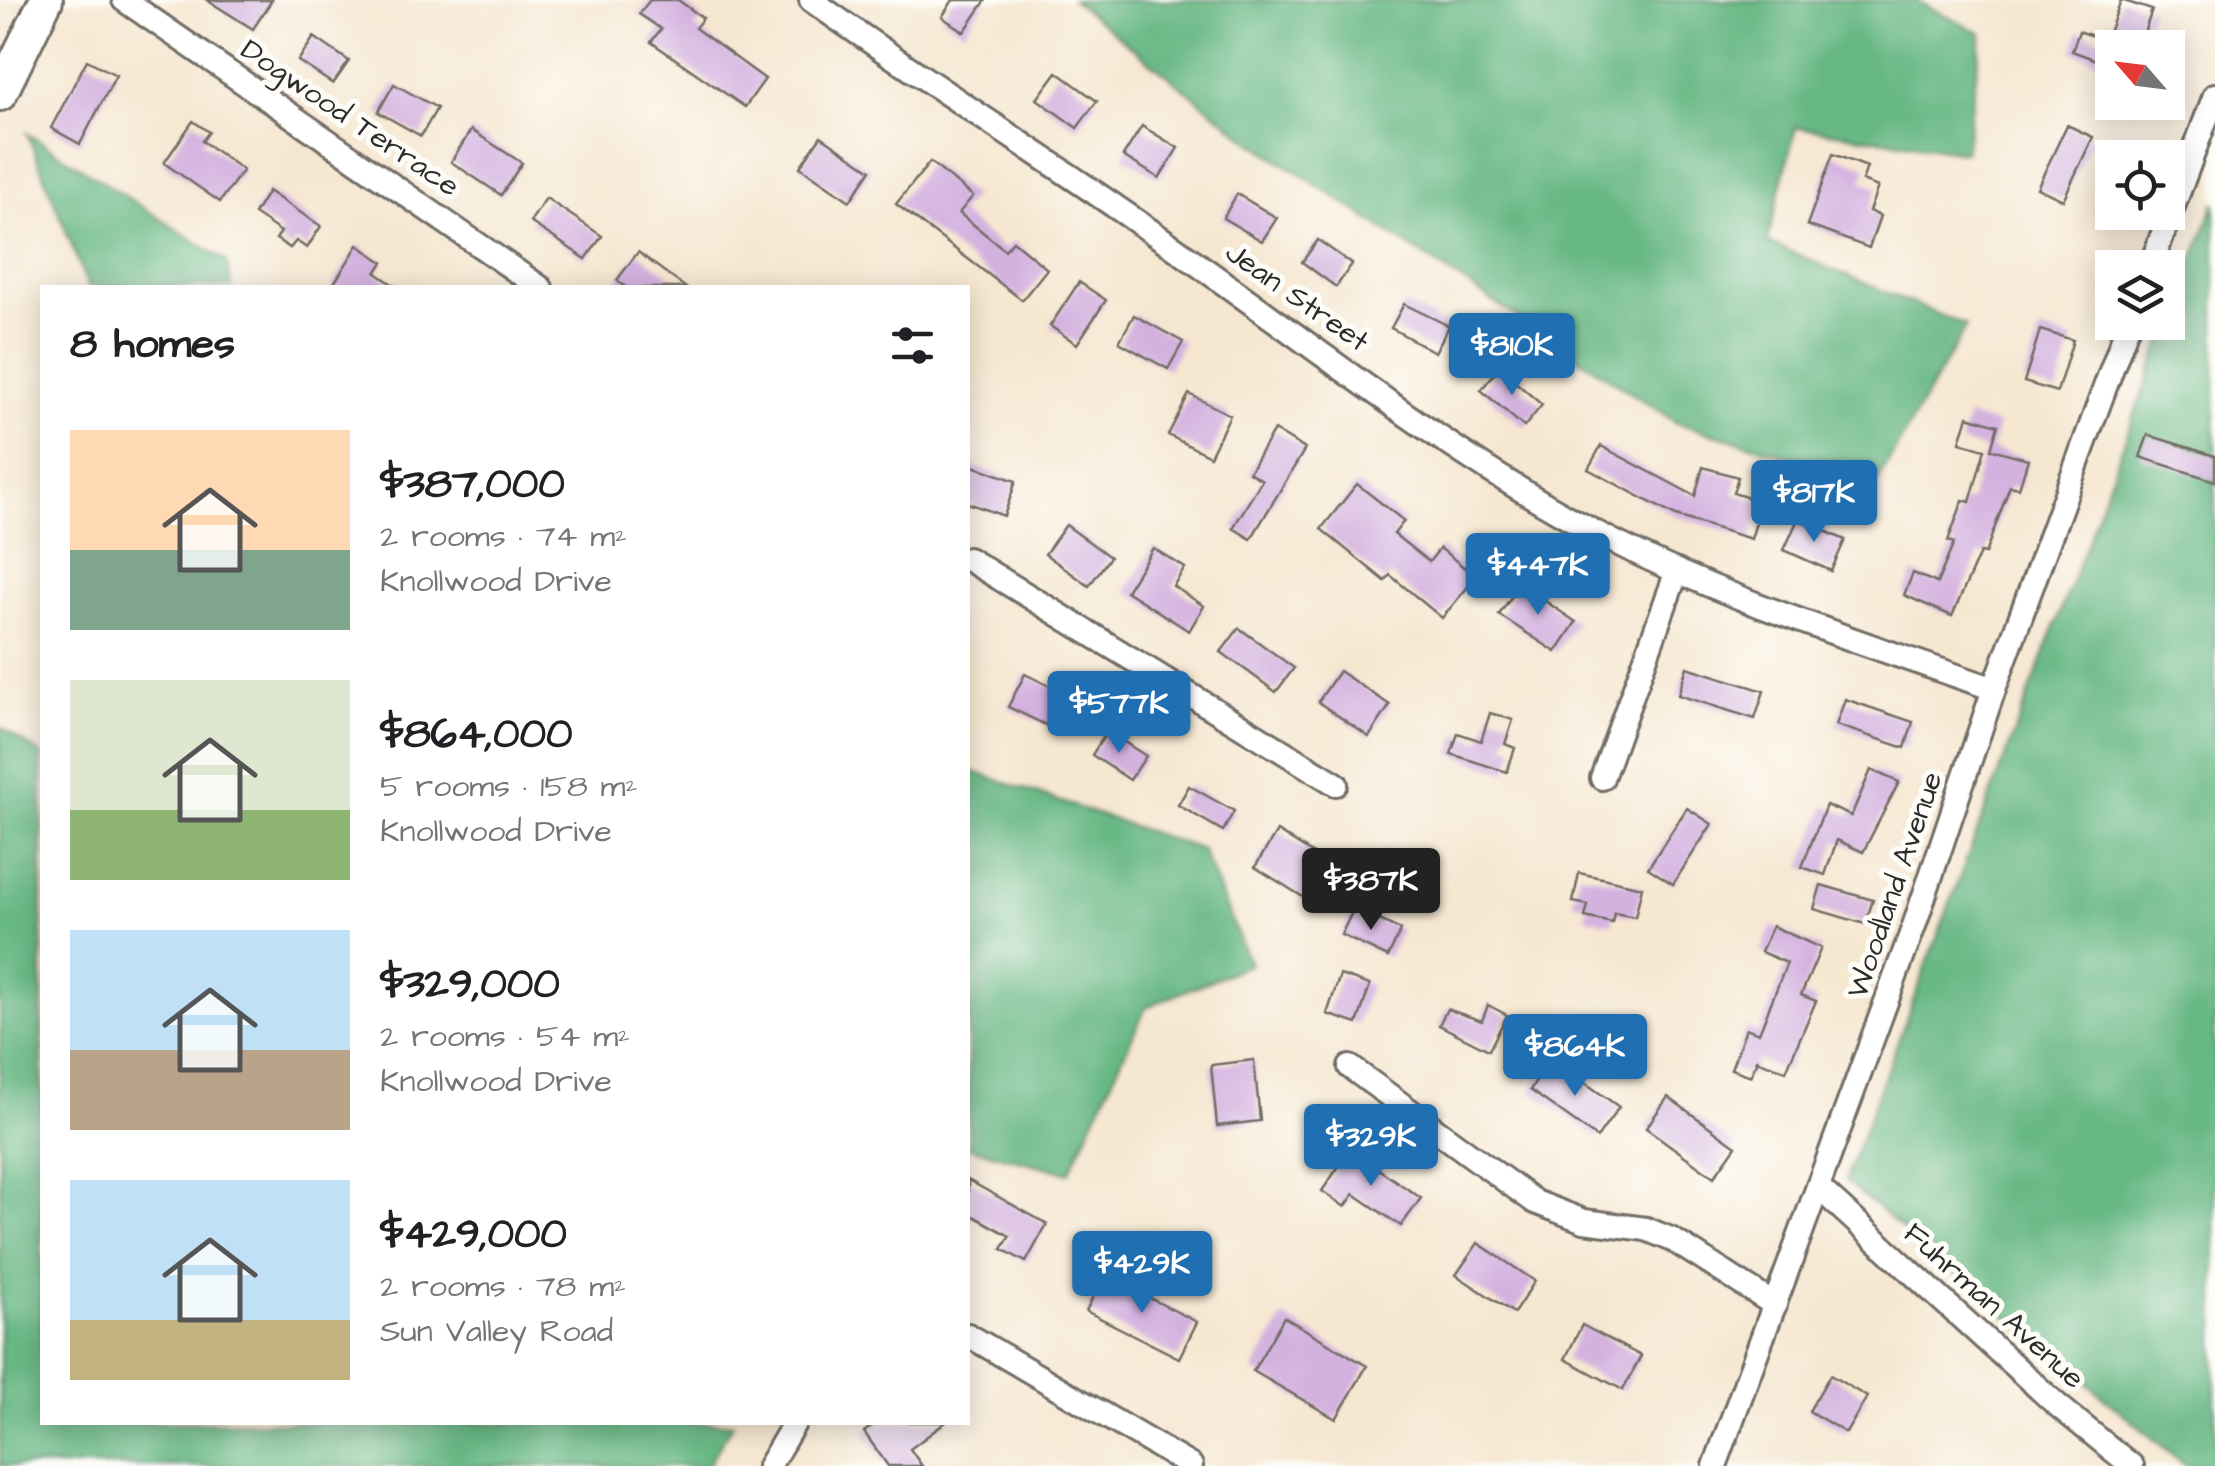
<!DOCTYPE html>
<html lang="en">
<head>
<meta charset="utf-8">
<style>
  body { margin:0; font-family:"Architects Daughter",sans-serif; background:#f2f2f2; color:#202124; height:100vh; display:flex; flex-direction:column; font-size:38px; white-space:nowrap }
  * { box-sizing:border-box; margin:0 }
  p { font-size:32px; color:#757577 }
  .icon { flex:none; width:55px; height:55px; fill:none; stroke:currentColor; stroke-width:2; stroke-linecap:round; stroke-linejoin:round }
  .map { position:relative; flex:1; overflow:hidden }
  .sheet { position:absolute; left:40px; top:285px; width:930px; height:1140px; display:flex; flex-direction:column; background:#fff; border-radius:0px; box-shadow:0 5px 25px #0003 }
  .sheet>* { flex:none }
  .needle { width:65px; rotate:298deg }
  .fabs { position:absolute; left:2095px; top:30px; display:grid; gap:20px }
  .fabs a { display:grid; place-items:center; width:90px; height:90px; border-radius:0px; background:#fff; box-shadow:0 5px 25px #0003; font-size:50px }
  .price { position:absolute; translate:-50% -85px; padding:0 22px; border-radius:10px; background:#1f6fb2; color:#fff; font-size:32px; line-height:65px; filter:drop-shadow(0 2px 5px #0008) }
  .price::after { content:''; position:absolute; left:50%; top:60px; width:30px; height:22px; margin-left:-15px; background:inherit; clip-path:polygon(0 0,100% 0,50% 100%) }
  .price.on { background:#222; color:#fff }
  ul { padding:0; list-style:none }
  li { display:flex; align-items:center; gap:30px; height:250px; padding:0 30px }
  li span { display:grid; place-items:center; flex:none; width:280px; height:200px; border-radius:0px; color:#555 }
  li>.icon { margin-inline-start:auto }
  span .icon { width:120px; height:120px; fill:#fffc; stroke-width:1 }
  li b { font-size:42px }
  h2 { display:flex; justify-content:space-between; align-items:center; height:120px; padding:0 30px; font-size:42px }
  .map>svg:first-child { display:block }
  .forest { fill:#67b884; stroke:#497258; stroke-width:2.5 }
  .building { fill:#d4b2e0 }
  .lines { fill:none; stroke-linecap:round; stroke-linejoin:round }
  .minor-casing { stroke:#726d65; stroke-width:28 }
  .secondary-casing { stroke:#726d65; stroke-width:38 }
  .minor { stroke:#fff; stroke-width:22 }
  .secondary { stroke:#fff; stroke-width:32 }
  .labels { text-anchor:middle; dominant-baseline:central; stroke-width:10; stroke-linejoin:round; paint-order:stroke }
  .street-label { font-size:30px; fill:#2b2b2b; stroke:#fdfcf7 }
</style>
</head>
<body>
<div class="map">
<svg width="2215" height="1466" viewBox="0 0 2215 1466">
  <rect width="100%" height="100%" fill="#fdfcf7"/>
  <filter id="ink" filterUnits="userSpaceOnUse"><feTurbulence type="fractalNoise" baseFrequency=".01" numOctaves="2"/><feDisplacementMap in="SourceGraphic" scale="20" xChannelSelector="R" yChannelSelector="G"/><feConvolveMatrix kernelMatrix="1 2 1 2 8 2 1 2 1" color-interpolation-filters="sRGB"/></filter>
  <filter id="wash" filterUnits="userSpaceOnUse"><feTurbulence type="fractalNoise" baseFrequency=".0048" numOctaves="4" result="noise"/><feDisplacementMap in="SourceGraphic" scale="40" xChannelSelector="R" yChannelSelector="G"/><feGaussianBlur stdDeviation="2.25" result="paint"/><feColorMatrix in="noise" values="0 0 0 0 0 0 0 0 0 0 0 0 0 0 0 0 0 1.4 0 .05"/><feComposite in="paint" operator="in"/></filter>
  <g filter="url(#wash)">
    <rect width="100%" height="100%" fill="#f6e7d1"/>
    <!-- forest -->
    <g class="forest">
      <path d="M1072,0H1915L1982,34L1965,152L1796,127L1767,242L1966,326L1877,482L1677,423L1253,143Z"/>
      <path d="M27,133L226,261L232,287H88Z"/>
      <path d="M2215,202V1466H2186L1845,1181Z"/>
      <path d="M0,727L42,755V1422L733,1423L707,1466H0Z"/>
      <path d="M968,770L1202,850L1250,964L1146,1007L1069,1173L968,1147Z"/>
    </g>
    <g id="blocks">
      <!-- building -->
      <g class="building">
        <path d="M207,0H272L253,29Z"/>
        <path d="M650,0H678L703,18L695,28L765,79L745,107L651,42L661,29L639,14Z"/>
        <path d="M953,0H986L964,32L942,17Z"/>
        <path d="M2121,0L2152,10L2139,48H2112V66L2072,51L2079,31L2106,41Z"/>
        <path d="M314,37L349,61L333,84L298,61Z"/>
        <path d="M87,60L116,75L80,144L51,128Z"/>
        <path d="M1057,72L1097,101L1077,128L1037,99Z"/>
        <path d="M394,84L437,108L421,136L378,112Z"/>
        <path d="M193,121L209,132L202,141L243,170L220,202L164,163Z"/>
        <path d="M2067,125L2093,137L2063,200L2037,188Z"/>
        <path d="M1142,126L1178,148L1159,178L1123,156Z"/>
        <path d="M471,130L522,163L501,195L451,162Z"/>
        <path d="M821,136L871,170L850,201L800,167Z"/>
        <path d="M1833,154L1867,167L1862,181L1878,187L1869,211L1880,216L1869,248L1807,225Z"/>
        <path d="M930,162L973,196L959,213L1005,250L1013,241L1047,269L1022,300L896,204Z"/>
        <path d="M268,191L321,226L307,248L296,241L290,248L276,239L281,232L254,214Z"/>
        <path d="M1237,194L1277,218L1262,241L1223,218Z"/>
        <path d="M546,198L602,236L586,259L530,222Z"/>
        <path d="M1318,240L1352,264L1336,287L1302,262Z"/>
        <path d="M358,245L383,262L376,273L398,288H331Z"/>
        <path d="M638,252L686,288H627L617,280Z"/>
        <path d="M1079,282L1106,300L1077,344L1050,326Z"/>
        <path d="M1404,304L1449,326L1435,352L1391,328Z"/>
        <path d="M1134,315L1183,342L1168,369L1119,342Z"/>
        <path d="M2040,330L2073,340L2057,392L2024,382Z"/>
        <path d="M1499,368L1542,405L1524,427L1481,390Z"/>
        <path d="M1189,394L1230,415L1210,456L1168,435Z"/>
        <path d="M1968,416L1998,425L1991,449L2028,459L2019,488L2010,486L1985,554L1980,553L1952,616L1904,595L1913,573L1937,583L1954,543L1948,541L1963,500L1970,502L1985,449L1960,442Z"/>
        <path d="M1274,430L1305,449L1251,539L1233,528L1262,480L1249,472Z"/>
        <path d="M2148,435L2215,456V481L2140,457Z"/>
        <path d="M1601,446L1695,496L1703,467L1738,477L1733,493L1762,502L1751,539L1676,516L1588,469Z"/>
        <path d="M968,464L1016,481L1004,516L968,503Z"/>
        <path d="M1357,484L1404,521L1394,534L1429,562L1440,548L1476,577L1442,618L1390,575L1385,581L1321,529Z"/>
        <path d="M1798,519L1845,540L1831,571L1784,550Z"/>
        <path d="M1066,525L1110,557L1089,586L1045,554Z"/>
        <path d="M1153,548L1185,568L1173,586L1204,606L1189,631L1126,591Z"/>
        <path d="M1520,584L1576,622L1556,652L1499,615Z"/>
        <path d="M1239,628L1294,668L1276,692L1221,652Z"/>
        <path d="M1687,667L1764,691L1755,719L1678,695Z"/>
        <path d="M1339,671L1390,705L1369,737L1318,702Z"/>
        <path d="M1025,674L1068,695L1052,728L1008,707Z"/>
        <path d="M1845,699L1913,722L1905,748L1836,725Z"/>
        <path d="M1490,713L1513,720L1505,744L1515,748L1507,772L1451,754L1458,733L1481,741Z"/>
        <path d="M1107,731L1146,756L1130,780L1092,755Z"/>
        <path d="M1871,770L1899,782L1863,852L1837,840L1825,875L1802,867L1826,805L1851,816Z"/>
        <path d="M1189,786L1234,811L1223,831L1178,805Z"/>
        <path d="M1687,808L1712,824L1673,884L1648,868Z"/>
        <path d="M1277,831L1326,862L1303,897L1255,867Z"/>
        <path d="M1579,873L1642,887L1635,917L1614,913L1612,923L1585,917L1588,905L1573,902Z"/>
        <path d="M1821,885L1873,900L1865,924L1814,909Z"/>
        <path d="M1354,908L1401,930L1388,957L1341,935Z"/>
        <path d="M1772,926L1821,948L1801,995L1816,1001L1786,1071L1757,1060L1751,1076L1731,1069L1746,1028L1759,1033L1787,963L1761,952Z"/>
        <path d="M1340,975L1370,985L1357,1024L1327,1014Z"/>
        <path d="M1488,1005L1507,1015L1489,1050L1439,1025L1447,1009L1482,1021Z"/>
        <path d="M1552,1059L1619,1107L1597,1138L1530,1090Z"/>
        <path d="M1254,1060L1260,1121L1217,1126L1211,1065Z"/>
        <path d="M1668,1097L1736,1146L1714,1177L1646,1128Z"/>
        <path d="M1350,1150L1421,1198L1401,1226L1354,1194L1345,1207L1322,1191Z"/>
        <path d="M968,1180L1047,1224L1026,1262L1002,1249L1010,1236L968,1213Z"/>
        <path d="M1478,1243L1535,1281L1514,1313L1456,1275Z"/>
        <path d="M1104,1275L1197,1322L1179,1358L1086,1311Z"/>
        <path d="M1284,1317L1367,1366L1336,1419L1253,1371Z"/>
        <path d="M1582,1325L1641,1356L1623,1390L1565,1359Z"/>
        <path d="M1830,1375L1867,1397L1846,1433L1809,1411Z"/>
        <path d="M877,1422H946L910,1449L922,1466H888L864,1432Z"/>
      </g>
    </g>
  </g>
  <g filter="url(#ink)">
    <use href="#blocks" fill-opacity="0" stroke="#726d65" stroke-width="2.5"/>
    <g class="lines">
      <!-- minor casing -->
      <g class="minor-casing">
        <g id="minor">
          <path d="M124,0L541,288"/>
          <path d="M811,0C934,88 1063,168 1186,256C1319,350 1450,455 1593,531C1720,598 1859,641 1994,689"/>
          <path d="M2150,268L2215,95"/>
          <path d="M968,559L1336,784"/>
          <path d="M1602,778L1677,571"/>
          <path d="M1350,1067L1535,1202L1584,1221L1646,1229L1673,1240L1775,1305"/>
          <path d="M1818,1187L2056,1404L2132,1466"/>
          <path d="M968,1335L1191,1466"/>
          <path d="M769,1466L795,1422"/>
          <path d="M1715,1466L1914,926L1994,689L2129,322"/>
        </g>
      </g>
      <!-- secondary casing -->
      <g class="secondary-casing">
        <path id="secondary" d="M0,94L46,0"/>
      </g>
      <!-- minor -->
      <use href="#minor" class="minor"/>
      <!-- secondary -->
      <use href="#secondary" class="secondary"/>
    </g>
  </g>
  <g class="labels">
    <!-- street labels -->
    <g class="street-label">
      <text transform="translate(350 118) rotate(34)">Dogwood Terrace</text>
      <text transform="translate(1297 297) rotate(35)">Jean Street</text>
      <text transform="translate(1895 885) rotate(-71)">Woodland Avenue</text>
      <text transform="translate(1994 1306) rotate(42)">Fuhrman Avenue</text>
    </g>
  </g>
</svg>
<div class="fabs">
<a><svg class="needle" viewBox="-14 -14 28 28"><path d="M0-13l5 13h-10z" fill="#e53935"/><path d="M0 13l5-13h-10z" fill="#757577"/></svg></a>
<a><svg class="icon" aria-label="locate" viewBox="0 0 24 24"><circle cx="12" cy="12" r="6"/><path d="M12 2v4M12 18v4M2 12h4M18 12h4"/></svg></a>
<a><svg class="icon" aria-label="layers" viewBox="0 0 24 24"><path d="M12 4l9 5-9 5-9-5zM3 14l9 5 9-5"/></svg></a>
</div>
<b class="price" style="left:1512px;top:398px">$810K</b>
<b class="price" style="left:1814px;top:545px">$817K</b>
<b class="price" style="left:1538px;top:618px">$447K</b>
<b class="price" style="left:1119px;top:756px">$577K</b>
<b class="price on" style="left:1371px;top:933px">$387K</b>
<b class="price" style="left:1575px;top:1099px">$864K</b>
<b class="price" style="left:1371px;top:1189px">$329K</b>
<b class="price" style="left:1142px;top:1316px">$429K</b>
<section class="sheet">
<h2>8 homes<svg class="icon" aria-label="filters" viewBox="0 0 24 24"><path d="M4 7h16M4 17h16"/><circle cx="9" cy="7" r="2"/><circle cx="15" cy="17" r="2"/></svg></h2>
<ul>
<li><span style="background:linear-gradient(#ffd9b3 60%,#7fa58c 0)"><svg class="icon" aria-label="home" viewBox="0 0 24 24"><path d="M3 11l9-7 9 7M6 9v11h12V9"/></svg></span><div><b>$387,000</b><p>2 rooms · 74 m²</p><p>Knollwood Drive</p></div></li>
<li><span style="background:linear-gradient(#dfe7d0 65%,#8fb573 0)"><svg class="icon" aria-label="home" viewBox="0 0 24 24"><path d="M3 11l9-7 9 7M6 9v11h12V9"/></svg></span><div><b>$864,000</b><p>5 rooms · 158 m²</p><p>Knollwood Drive</p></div></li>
<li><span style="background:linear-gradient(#bfe0f5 60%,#b9a48a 0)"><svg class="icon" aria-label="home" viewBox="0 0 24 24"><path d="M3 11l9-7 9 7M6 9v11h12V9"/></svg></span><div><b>$329,000</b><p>2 rooms · 54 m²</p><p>Knollwood Drive</p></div></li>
<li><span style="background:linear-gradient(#bfe0f5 70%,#c2b280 0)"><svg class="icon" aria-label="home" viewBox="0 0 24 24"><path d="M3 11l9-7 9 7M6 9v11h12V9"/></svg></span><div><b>$429,000</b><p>2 rooms · 78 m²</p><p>Sun Valley Road</p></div></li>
</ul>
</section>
</div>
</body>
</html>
